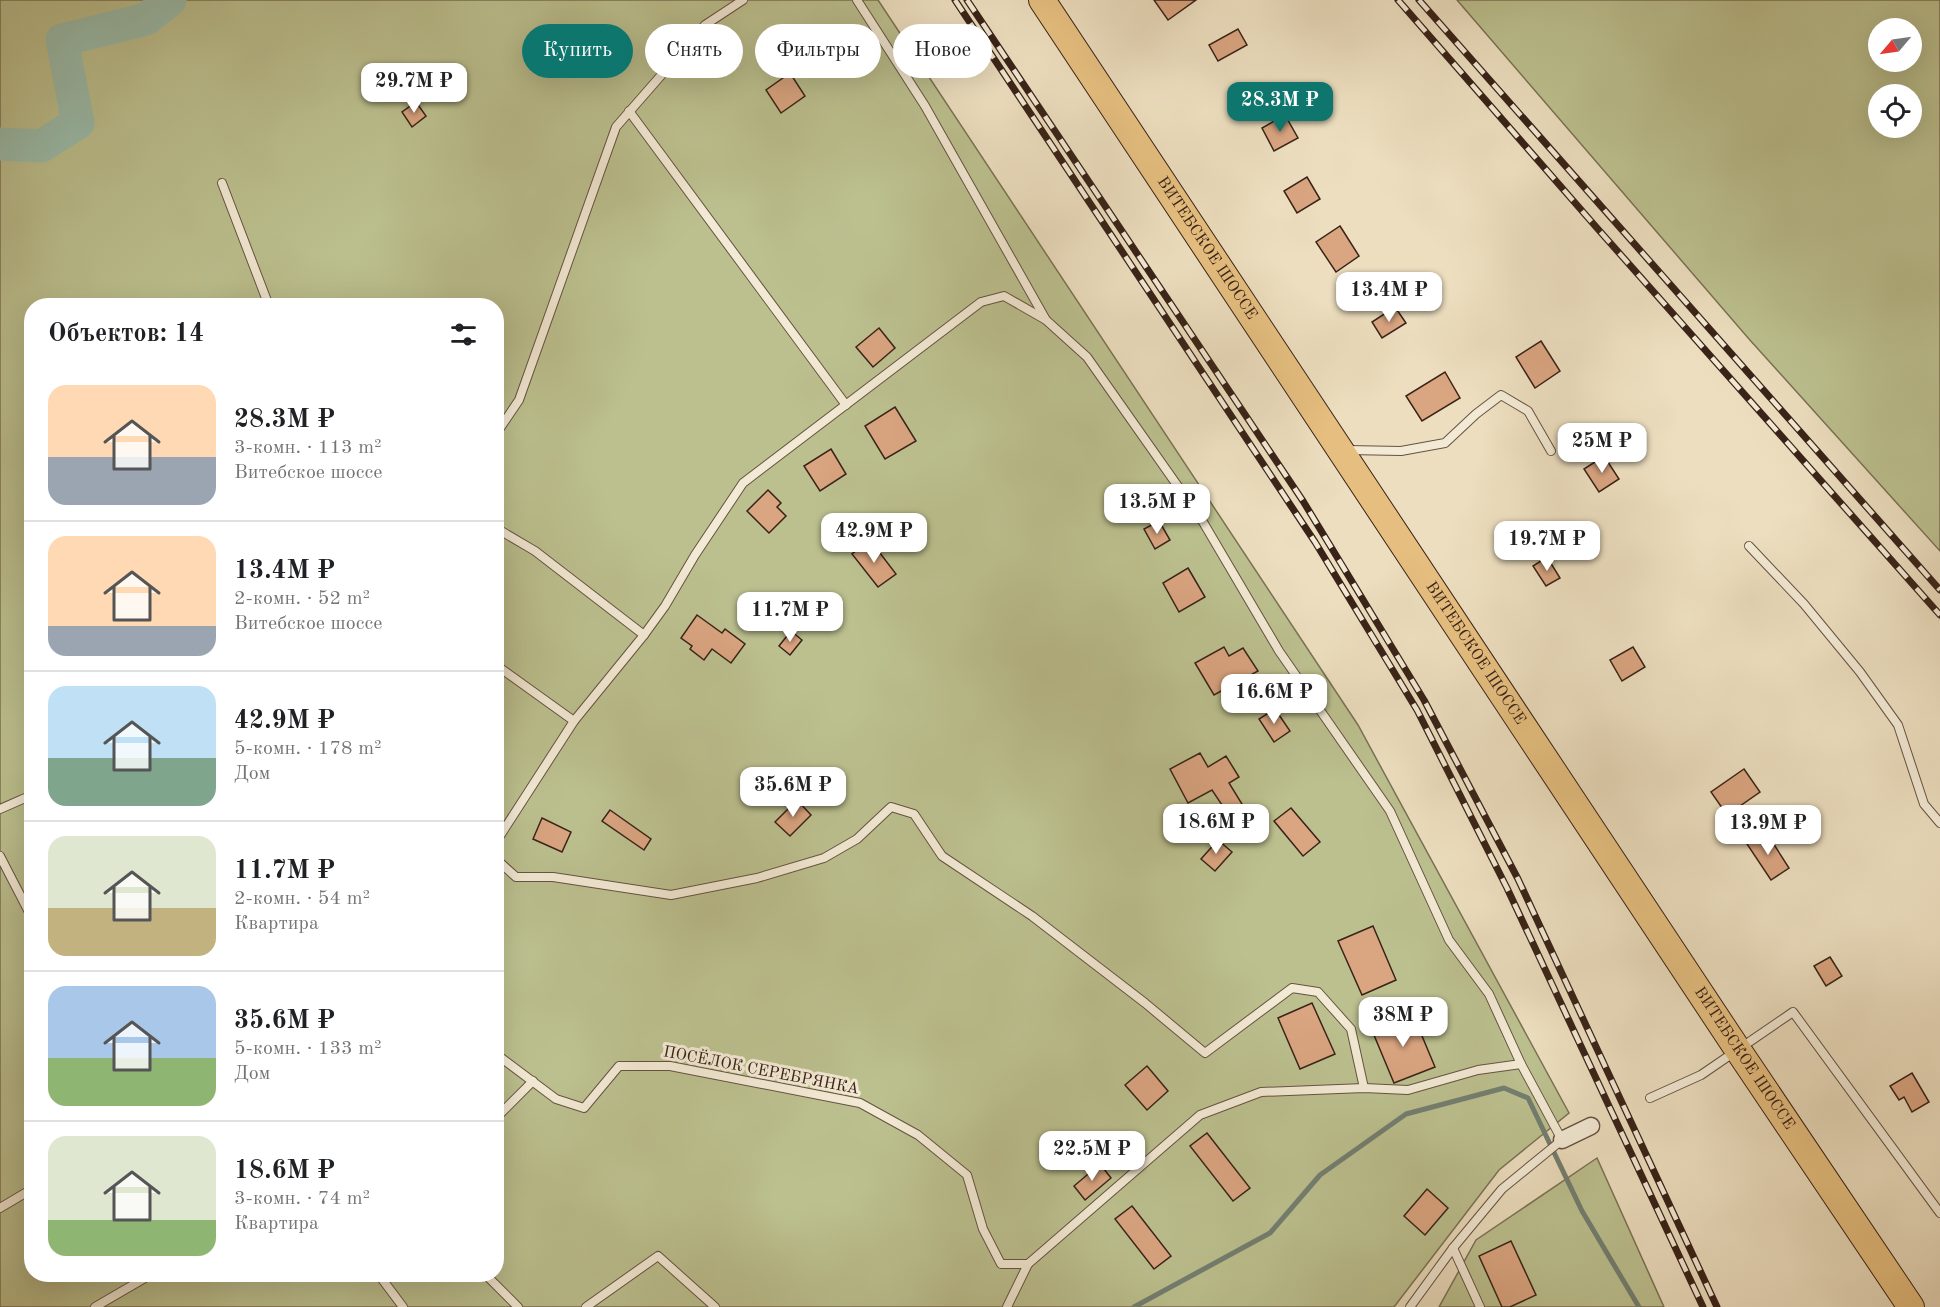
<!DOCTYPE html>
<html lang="ru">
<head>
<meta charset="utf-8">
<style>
  body { margin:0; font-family:"Old Standard TT",serif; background:#f6f6f6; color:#202124; height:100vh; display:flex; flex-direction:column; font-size:22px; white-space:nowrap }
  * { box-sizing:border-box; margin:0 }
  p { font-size:20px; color:#757577 }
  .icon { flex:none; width:33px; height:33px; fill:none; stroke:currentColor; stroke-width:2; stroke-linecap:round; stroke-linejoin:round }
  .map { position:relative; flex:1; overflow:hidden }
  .side { position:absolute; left:24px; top:298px; width:480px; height:984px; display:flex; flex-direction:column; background:#fff; border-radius:24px; box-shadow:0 6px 24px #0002 }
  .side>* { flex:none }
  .banner { position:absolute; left:522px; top:24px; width:570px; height:54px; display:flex; gap:12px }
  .needle { width:39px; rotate:241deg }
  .tools { position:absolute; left:1868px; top:18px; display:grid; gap:12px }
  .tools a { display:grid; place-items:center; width:54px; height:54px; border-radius:50%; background:#fff; box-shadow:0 6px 24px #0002; font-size:30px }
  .price { position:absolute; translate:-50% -51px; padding:0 14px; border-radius:12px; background:#fff; color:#222; font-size:20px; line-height:39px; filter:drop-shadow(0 2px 3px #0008) }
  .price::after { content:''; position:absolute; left:50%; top:36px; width:18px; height:14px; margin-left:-9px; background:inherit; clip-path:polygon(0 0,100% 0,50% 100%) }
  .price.active { background:#0f766e; color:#fff }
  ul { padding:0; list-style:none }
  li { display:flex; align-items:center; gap:18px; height:150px; padding:0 24px }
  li+li { border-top:2px solid #e0e0e0 }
  li span { display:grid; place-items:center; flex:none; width:168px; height:120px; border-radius:18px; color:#555 }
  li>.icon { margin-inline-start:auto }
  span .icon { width:72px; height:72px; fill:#fffc; stroke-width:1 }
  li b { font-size:26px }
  h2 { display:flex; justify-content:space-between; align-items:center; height:72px; padding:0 24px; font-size:26px }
  .tag { padding:0 21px; border-radius:27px; background:#fff; box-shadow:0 6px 24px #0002; font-size:21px; line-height:54px }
  .tag.active { background:#0f766e; color:#fff }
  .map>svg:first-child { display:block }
  .green { fill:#bcc08f; stroke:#7a7254; stroke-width:1.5; fill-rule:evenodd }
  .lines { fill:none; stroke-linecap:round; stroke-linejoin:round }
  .stream { stroke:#737f71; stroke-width:5 }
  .river { stroke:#9abdac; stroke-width:33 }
  .building { fill:#daa581; stroke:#392318; stroke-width:1.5 }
  .service-casing { stroke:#665242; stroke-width:10 }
  .minor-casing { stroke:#665242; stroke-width:19 }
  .primary-casing { stroke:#392318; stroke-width:28 }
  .service { stroke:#f3ead5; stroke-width:8 }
  .minor { stroke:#f3ead5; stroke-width:16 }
  .primary { stroke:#e6bf80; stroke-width:26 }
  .rail-casing { stroke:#392318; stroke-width:7 }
  .rail { stroke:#f3ead5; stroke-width:4.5; stroke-dasharray:14; stroke-linecap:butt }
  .labels { text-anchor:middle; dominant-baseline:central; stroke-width:6; stroke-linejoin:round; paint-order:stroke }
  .street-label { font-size:16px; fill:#392318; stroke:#f3ead5 }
</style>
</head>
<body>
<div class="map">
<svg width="1940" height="1307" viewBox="0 0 1940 1307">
  <rect width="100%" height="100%" fill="#ecdebf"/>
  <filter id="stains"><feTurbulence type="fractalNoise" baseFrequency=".00333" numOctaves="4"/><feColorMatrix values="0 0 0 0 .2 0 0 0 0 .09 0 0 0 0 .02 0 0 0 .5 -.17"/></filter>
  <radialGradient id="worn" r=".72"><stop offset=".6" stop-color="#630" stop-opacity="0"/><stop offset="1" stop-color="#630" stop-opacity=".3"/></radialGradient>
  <!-- green -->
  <g class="green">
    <path d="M0,0H878L1358,725L1569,1113L1499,1170L1394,1307H0ZM32,306H496V1275H32Z"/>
    <path d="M1457,0H1940V551L1749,339ZM1911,28V62H1878V28ZM1911,94V128H1878V94Z"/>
    <path d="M1597,1158L1664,1307H1439L1476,1240Z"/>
  </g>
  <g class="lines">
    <!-- stream -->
    <path class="stream" d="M1134,1307L1270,1233L1320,1175L1406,1114L1504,1088L1528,1098L1582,1211L1639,1307"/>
    <!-- river -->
    <path class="river" d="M0,144L41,146L78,123L62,40L146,19L170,0"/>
  </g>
  <!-- building -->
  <g class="building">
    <path d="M1154,0H1196L1168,20Z"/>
    <path d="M1238,29L1247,45L1218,61L1209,45Z"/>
    <path d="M790,73L805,96L781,113L766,90Z"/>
    <path d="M416,102L426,116L412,127L402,112Z"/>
    <path d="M1285,115L1298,138L1274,151L1262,128Z"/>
    <path d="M1307,177L1320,199L1297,213L1284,191Z"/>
    <path d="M1340,226L1359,256L1336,272L1316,242Z"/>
    <path d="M1395,307L1406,323L1382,338L1372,322Z"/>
    <path d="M879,328L895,348L873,367L856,347Z"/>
    <path d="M1541,341L1560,371L1535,388L1516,357Z"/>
    <path d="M1445,372L1460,398L1422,421L1406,396Z"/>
    <path d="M895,407L916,441L885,459L865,426Z"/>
    <path d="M831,449L846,474L820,491L804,466Z"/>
    <path d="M1604,456L1619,479L1599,492L1584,469Z"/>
    <path d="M768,490L781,503L777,507L786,516L769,533L747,511Z"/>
    <path d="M1159,521L1170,540L1155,549L1144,529Z"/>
    <path d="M870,540L896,574L878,587L852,554Z"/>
    <path d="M1547,557L1560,578L1546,586L1533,566Z"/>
    <path d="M1188,568L1205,597L1179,612L1163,583Z"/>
    <path d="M697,615L722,633L725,629L745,644L731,663L712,649L704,660L690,649L692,646L681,638Z"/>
    <path d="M791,631L802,640L790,655L779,646Z"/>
    <path d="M1224,647L1229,656L1243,648L1258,671L1214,695L1195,663Z"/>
    <path d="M1633,647L1645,667L1622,681L1610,660Z"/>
    <path d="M1275,709L1290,731L1274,742L1259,719Z"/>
    <path d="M1200,753L1208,767L1226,756L1239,777L1229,783L1250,817L1236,826L1212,790L1188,803L1170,769Z"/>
    <path d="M1744,769L1760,792L1727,815L1711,792Z"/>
    <path d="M797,800L811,815L790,836L775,822Z"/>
    <path d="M1291,808L1320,842L1303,856L1274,821Z"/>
    <path d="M610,810L651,839L644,850L602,821Z"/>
    <path d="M542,818L571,832L562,852L533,839Z"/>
    <path d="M1766,832L1789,868L1771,880L1747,844Z"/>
    <path d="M1218,840L1232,852L1215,871L1201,859Z"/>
    <path d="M1373,926L1396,980L1362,995L1338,941Z"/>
    <path d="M1830,957L1842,976L1826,986L1814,966Z"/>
    <path d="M1312,1003L1335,1054L1300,1069L1278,1018Z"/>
    <path d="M1412,1012L1435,1067L1394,1083L1371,1028Z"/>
    <path d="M1147,1066L1168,1091L1147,1110L1125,1085Z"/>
    <path d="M1912,1073L1929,1102L1912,1112L1904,1097L1899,1100L1890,1086Z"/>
    <path d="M1207,1133L1250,1188L1233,1201L1190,1146Z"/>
    <path d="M1100,1164L1111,1178L1085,1200L1074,1186Z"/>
    <path d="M1427,1189L1448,1208L1425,1235L1404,1216Z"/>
    <path d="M1132,1206L1171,1256L1154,1269L1115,1219Z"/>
    <path d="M1511,1241L1536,1295L1510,1307H1502L1479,1256Z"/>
  </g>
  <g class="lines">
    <!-- service casing -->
    <g class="service-casing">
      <g id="service">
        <path d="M857,0L925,106L1046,320"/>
        <path d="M629,111L846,405"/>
        <path d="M222,183L269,306"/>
        <path d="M496,434L519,400L616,127L705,25L743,0"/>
        <path d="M1347,450L1401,451L1445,443L1476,414L1501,395L1528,411L1551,451"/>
        <path d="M496,528L535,551L644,635"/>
        <path d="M1749,546L1804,604L1860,672L1898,725L1924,804L1940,823"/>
        <path d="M496,665L574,721"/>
        <path d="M0,809L32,795"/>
        <path d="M496,842L574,721L644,635L665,606L695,555L743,483L981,302L1004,296L1046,320L1087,357L1203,522L1279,651L1390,811L1449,940L1489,994L1521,1064L1562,1140L1502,1189L1453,1248L1410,1307"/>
        <path d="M0,856L32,918"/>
        <path d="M496,859L516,877H553L671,895L757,878L824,858L857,839L891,807L914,814L942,856L1032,916L1145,1003L1205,1053L1292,988L1318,992L1351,1029L1364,1088"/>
        <path d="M496,1054L556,1099L584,1108L619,1066H670L860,1103L918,1135L967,1175L983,1229L1001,1264H1028L1200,1115L1261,1092L1364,1088L1408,1090L1478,1070L1521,1064"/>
        <path d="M1650,1098L1701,1075L1793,1012L1940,1213"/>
        <path d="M496,1118L533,1081"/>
        <path d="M0,1208L32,1189"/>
        <path d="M1453,1248L1480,1307"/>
        <path d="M379,1275L403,1307"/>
        <path d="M486,1275L518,1307"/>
        <path d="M95,1307L150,1275"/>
        <path d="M586,1307L658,1256L715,1307"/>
        <path d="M1007,1307L1028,1264"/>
      </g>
    </g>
    <!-- minor casing -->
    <g class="minor-casing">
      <path id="minor" d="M1562,1140L1591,1126"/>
    </g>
    <!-- primary casing -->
    <g class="primary-casing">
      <g id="primary">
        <path id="s1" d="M1042,0L1738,1050L1911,1307"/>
      </g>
    </g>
    <!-- service -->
    <use href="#service" class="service"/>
    <!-- minor -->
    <use href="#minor" class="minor"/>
    <!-- primary -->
    <use href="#primary" class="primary"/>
    <!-- rail casing -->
    <g class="rail-casing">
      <g id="rail">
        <path d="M955,0L1315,542L1417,710L1507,888L1703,1307"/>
        <path d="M967,0L1303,501L1424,700L1518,879L1717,1307"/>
        <path d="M1398,0L1597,228L1940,615"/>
        <path d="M1419,0L1940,590"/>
      </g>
    </g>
    <!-- rail -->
    <use href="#rail" class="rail"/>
  </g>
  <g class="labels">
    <!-- street labels -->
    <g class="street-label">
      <text stroke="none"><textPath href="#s1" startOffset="298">ВИТЕБСКОЕ ШОССЕ</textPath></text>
      <text stroke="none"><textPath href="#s1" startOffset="784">ВИТЕБСКОЕ ШОССЕ</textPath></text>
      <text stroke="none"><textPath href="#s1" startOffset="1270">ВИТЕБСКОЕ ШОССЕ</textPath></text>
      <text transform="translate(761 1071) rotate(11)">ПОСЁЛОК СЕРЕБРЯНКА</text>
    </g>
  </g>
  <rect width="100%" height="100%" filter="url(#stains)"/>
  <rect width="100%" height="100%" fill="url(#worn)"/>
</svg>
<div class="tools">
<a><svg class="needle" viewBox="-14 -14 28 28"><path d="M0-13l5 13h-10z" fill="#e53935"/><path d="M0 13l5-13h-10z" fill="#757577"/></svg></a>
<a><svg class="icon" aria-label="locate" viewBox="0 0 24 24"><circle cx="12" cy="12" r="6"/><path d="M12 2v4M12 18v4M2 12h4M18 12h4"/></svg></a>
</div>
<b class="price" style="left:414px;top:114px">29.7M ₽</b>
<b class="price active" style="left:1280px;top:133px">28.3M ₽</b>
<b class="price" style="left:1389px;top:323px">13.4M ₽</b>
<b class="price" style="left:1602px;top:474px">25M ₽</b>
<b class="price" style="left:1157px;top:535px">13.5M ₽</b>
<b class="price" style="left:874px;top:564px">42.9M ₽</b>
<b class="price" style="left:1547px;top:572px">19.7M ₽</b>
<b class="price" style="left:790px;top:643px">11.7M ₽</b>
<b class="price" style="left:1274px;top:725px">16.6M ₽</b>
<b class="price" style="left:793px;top:818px">35.6M ₽</b>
<b class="price" style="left:1216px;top:855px">18.6M ₽</b>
<b class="price" style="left:1768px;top:856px">13.9M ₽</b>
<b class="price" style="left:1403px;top:1048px">38M ₽</b>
<b class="price" style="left:1092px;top:1182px">22.5M ₽</b>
<div class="banner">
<a class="tag active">Купить</a>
<a class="tag">Снять</a>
<a class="tag">Фильтры</a>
<a class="tag">Новое</a>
</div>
<section class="side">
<h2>Объектов: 14<svg class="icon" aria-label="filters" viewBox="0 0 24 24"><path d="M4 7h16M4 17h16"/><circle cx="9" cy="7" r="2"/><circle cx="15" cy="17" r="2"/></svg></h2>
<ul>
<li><span style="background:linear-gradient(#ffd9b3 60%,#9aa5b1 0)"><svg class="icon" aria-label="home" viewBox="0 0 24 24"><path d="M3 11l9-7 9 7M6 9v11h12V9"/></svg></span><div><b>28.3M ₽</b><p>3-комн. · 113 m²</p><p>Витебское шоссе</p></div></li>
<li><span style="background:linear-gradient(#ffd9b3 75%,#9aa5b1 0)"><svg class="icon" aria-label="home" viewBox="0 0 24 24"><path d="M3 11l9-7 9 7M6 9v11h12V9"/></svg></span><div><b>13.4M ₽</b><p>2-комн. · 52 m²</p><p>Витебское шоссе</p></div></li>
<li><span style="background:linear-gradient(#bfe0f5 60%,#7fa58c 0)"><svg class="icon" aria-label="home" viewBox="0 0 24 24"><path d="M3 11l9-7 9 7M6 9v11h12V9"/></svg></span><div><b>42.9M ₽</b><p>5-комн. · 178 m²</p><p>Дом</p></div></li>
<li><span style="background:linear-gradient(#dfe7d0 60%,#c2b280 0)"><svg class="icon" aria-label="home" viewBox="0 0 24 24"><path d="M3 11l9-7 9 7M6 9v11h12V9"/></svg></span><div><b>11.7M ₽</b><p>2-комн. · 54 m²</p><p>Квартира</p></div></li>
<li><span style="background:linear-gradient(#a9c7e8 60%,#8fb573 0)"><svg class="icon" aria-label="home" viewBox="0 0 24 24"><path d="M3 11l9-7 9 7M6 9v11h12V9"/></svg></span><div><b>35.6M ₽</b><p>5-комн. · 133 m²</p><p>Дом</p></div></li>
<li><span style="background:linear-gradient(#dfe7d0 70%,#8fb573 0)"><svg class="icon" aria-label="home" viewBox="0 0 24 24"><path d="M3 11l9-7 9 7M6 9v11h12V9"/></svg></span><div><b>18.6M ₽</b><p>3-комн. · 74 m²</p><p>Квартира</p></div></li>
</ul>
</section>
</div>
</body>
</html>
